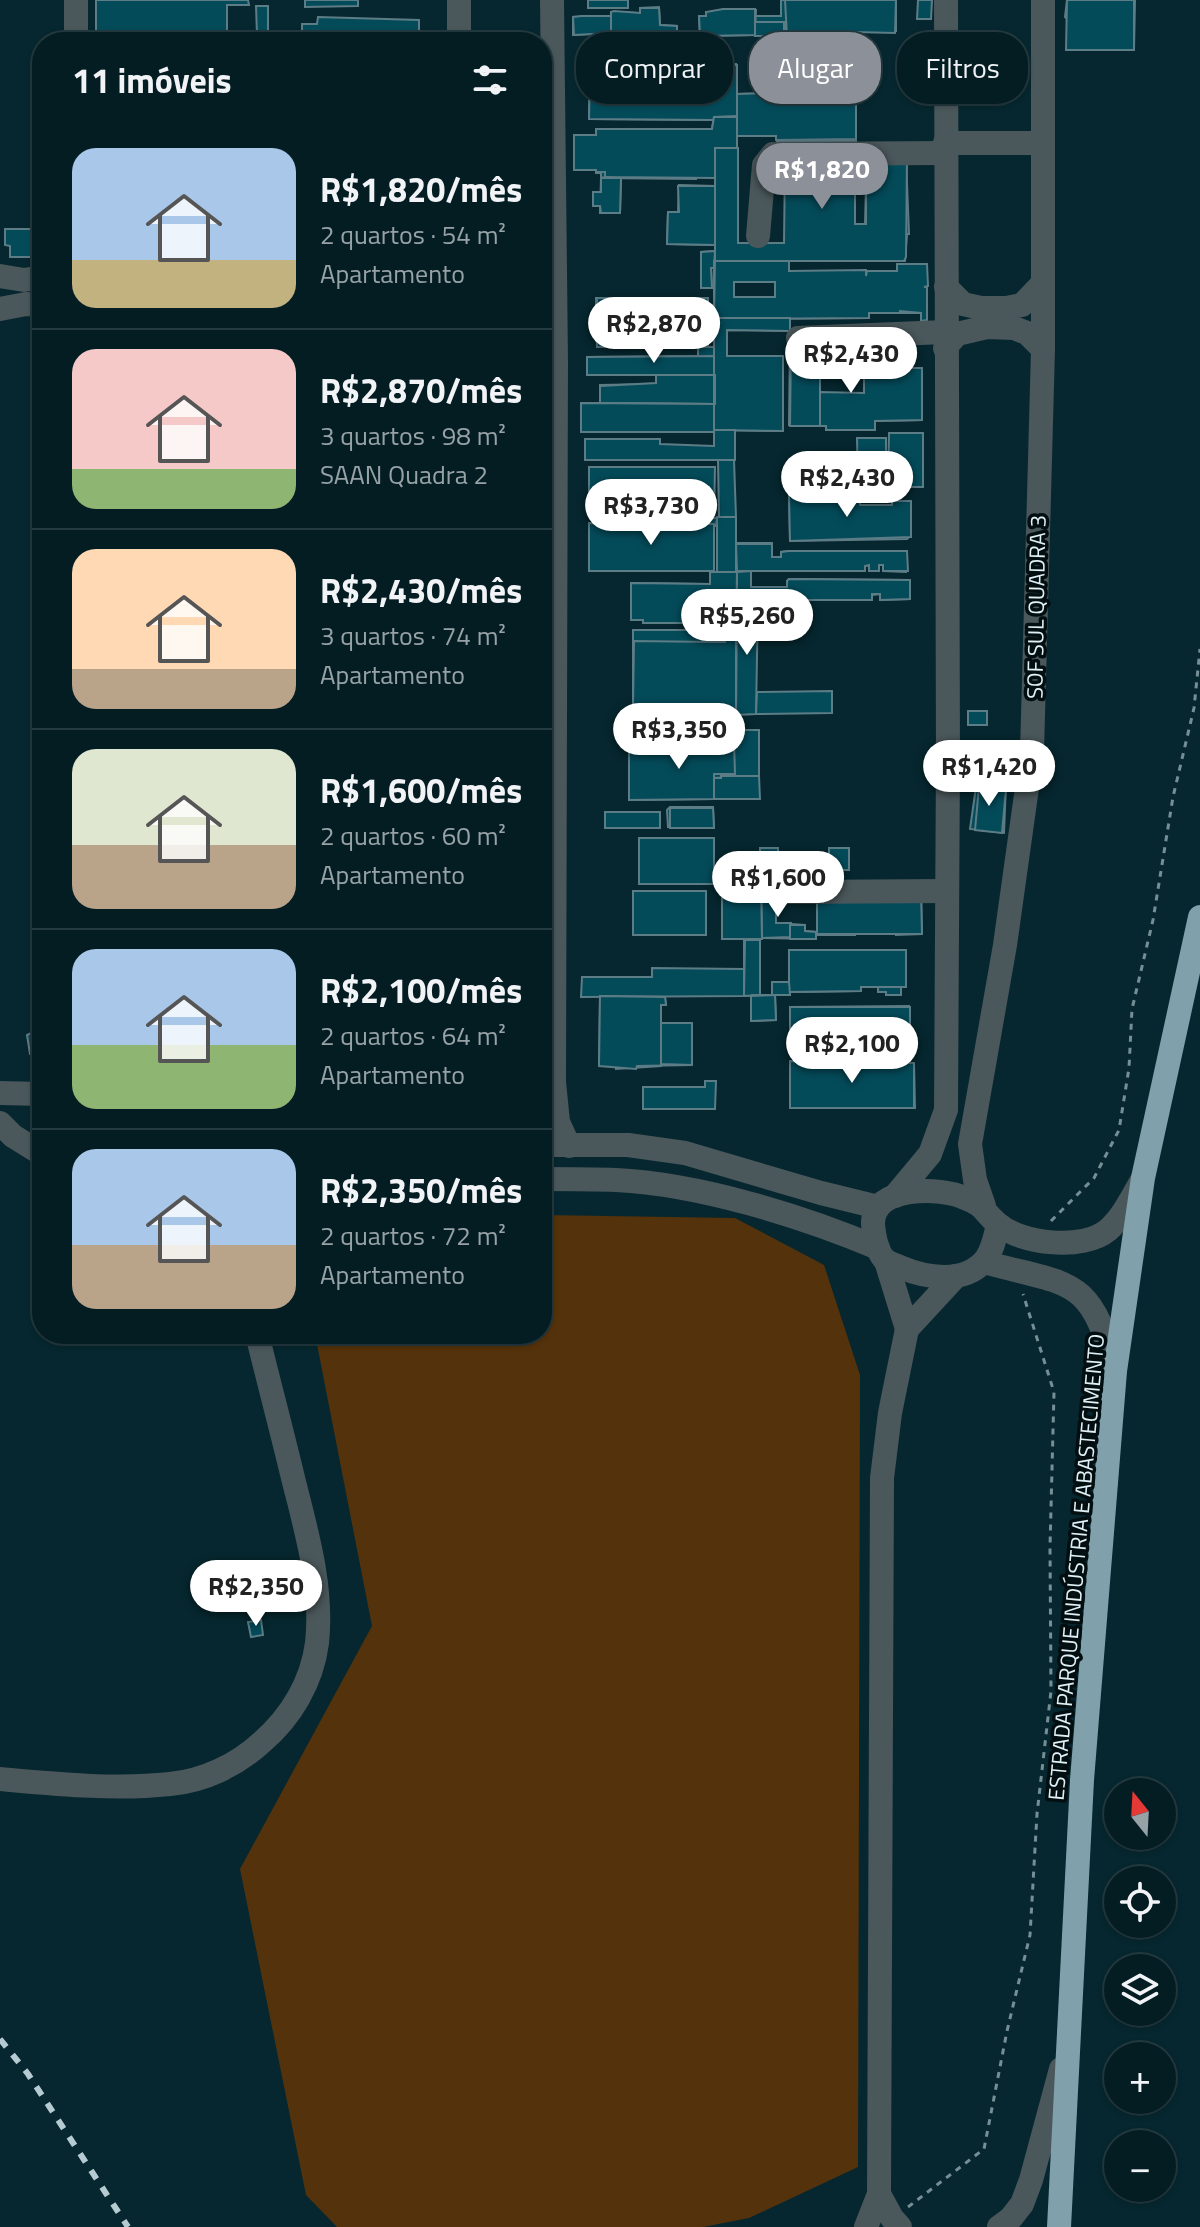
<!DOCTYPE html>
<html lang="pt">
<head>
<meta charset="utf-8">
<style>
  body { margin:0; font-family:"Titillium Web",sans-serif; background:#0d262b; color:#f1f3f6; height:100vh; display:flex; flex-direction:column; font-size:30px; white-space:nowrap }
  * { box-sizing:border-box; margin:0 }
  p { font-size:26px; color:#97a2a6 }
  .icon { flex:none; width:44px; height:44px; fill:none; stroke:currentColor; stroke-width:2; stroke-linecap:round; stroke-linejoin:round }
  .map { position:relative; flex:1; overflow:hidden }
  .details { position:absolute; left:32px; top:32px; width:520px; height:1312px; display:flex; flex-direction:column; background:#041d23; border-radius:32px; box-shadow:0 2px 6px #0004,0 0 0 2px #253b41 }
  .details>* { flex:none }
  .banner { position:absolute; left:576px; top:32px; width:504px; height:72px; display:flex; gap:16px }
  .needle { width:52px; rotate:342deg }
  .controls { position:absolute; left:1104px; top:1778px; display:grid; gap:16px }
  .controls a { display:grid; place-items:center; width:72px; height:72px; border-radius:50%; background:#041d23; box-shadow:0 2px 6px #0004,0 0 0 2px #253b41; font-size:40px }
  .price { position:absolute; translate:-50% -68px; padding:0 18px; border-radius:28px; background:#fff; color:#222; font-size:26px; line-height:52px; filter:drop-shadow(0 2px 4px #0008) }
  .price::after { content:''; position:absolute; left:50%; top:48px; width:24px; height:18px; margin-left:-12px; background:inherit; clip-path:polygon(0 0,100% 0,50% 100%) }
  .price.current { background:#8c9099; color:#fff }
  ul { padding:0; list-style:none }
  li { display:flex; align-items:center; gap:24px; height:200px; padding:0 40px }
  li+li { border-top:2px solid #253b41 }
  li span { display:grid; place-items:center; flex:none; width:224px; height:160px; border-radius:24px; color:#555 }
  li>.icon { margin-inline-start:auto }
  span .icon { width:96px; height:96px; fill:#fffc; stroke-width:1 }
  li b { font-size:34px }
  h2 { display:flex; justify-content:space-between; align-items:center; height:96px; padding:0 40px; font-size:34px }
  .chip { padding:0 28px; border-radius:32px; background:#041d23; box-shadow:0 2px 6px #0004,0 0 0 2px #253b41; font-size:28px; line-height:72px }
  .chip.current { background:#8c9099; color:#fff }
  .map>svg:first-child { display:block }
  .green { fill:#54320b }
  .building { fill:#044b5a; stroke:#5c7c86; stroke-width:2; fill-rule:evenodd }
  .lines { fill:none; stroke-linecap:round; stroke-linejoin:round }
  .path { stroke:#768f96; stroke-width:3; stroke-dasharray:6 6; stroke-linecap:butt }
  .minor { stroke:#4a575b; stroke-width:24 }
  .highway { stroke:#80a1ab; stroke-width:24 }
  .rail { stroke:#b6cbd1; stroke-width:6; stroke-dasharray:10 10; stroke-linecap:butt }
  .labels { text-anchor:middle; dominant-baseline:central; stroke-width:7; stroke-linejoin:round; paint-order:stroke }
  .street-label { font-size:22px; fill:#dff1f6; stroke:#030e11 }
</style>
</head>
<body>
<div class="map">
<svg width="1200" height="2227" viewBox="0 0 1200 2227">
  <rect width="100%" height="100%" fill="#06272f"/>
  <!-- green -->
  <path class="green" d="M542,1215L735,1218L824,1265L860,1375L858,2167L749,2218L703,2227H337L306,2195L240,1869L372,1626L315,1334H542Z"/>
  <!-- building -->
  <g class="building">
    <path d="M96,0H248L249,5H227V34H96Z"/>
    <path d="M305,0H358V6L305,7Z"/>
    <rect x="588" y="0" width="40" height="8"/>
    <path d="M781,0H896V31H813L786,36V22H784V36H755V16H781Z"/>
    <path d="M785,0H896L895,33L813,31L787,36Z"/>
    <path d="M918,0H932L931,19H917Z"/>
    <path d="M1067,0H1135L1134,50H1093L1092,36V50H1067V19L1065,17Z"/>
    <path d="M1067,0H1134V50H1066Z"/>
    <path d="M256,6H268V35H257Z"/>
    <path d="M659,7L660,25L677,26V41H668L667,52L638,53L640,42L610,41L611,12L640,13V8Z"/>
    <path d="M640,8H659L660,25L677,26V41H668L667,52L638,53L640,42L610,41L611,33L573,35V17L611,16V12L614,11L640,13Z"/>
    <path d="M723,9L756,10L755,35L700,36L699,16H706V12H722Z"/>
    <path d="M723,9H755V35L700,36L699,16H706V12Z"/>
    <path d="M581,16H611V33L574,35L573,17Z"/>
    <path d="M318,17L419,20V42H302V24H317Z"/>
    <rect x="755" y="22" width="29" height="14"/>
    <path d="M844,61H856V141H777V136H737V94L776,93L778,63Z"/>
    <path d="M844,61H856V139L776,140V136H737L736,94L775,93L777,63H844Z"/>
    <path d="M736,64V116L714,117V120L589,119L590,71L635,72V65Z"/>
    <path d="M635,65H737V117H714V120L589,119L590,71L635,72Z"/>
    <path d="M736,116L737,148H715V172H696V179L601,178V173H596V170H574V135H596V129H712L714,117Z"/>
    <path d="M714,117H737V148H715V178L605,177V172H596V170H574V135H596V129H712Z"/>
    <path d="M715,148H738L737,243H785V160L906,158L909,234H907L905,261H715ZM858,185H866L865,225H855V187Z"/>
    <path d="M715,148H738V243H784L785,161L907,158L906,257L904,261H715ZM857,185H866V224H855V187Z"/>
    <path d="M605,177L621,178L620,213H600L601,178Z"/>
    <path d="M601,178H621L620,213H601L600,206H593V192H601Z"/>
    <path d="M679,185L715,186V245L667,244L668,212L678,213Z"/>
    <path d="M678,186H715V245L667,244L668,212H679Z"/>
    <path d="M5,229H33L31,257H10V246L5,245Z"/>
    <path d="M715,251L714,268H711L712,288H701V252Z"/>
    <path d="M715,251L714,268H711L712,288H701V252Z"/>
    <path d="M714,261H789V271H897V264H927V308H922V313H868V318L714,319ZM734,282H775V297H734Z"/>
    <path d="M715,261H789V271L866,270V276L867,271H897V264H927L928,286L924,287H927V320L921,321V313L900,311V313H869V318L714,319ZM734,282H775V297H734Z"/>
    <path d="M596,298H708V347H597Z"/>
    <rect x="597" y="298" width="111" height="49"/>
    <path d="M714,318H790V331L727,330V356H783V431L714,430Z"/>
    <path d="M714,318H790V331L727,330V356H783V431L714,430Z"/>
    <path d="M790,343L820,344V393H864V373H886L884,363L908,364L907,368H922V420L875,421V430H826V426L789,425Z"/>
    <path d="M791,344H820V426H790Z"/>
    <path d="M698,347H714V375H587V357L698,356Z"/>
    <path d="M714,356V375H587V357Z"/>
    <path d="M884,363L908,364L907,368H922V420L875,421V430H826V426H820V392L864,393V373H886Z"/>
    <path d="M656,375H715V404L600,403V385L656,384Z"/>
    <path d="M656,375H714V404L600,403V386L656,383Z"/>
    <path d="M581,403L714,404V432H581Z"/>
    <path d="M581,403L714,404V432H581Z"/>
    <path d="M714,430H735V460H585V439H660V444L714,446Z"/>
    <path d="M889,433H923V487H888Z"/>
    <path d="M857,438H886V487L858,486Z"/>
    <path d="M718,460H734L736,517H719Z"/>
    <path d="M589,467H715L714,515H589Z"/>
    <path d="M789,487H855V495H860V505H892V501H910L911,535L907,539L790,541Z"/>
    <path d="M860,495V505H892V501H911V537L790,541L789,496Z"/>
    <rect x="717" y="517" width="19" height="55"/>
    <path d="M681,518H717L716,526H714V571H589V523H681Z"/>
    <path d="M589,523L714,524V571H589Z"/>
    <path d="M736,543H772V557H781V552L789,551H907L906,572L883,571V565H879V571H869V565L865,566V571H736Z"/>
    <path d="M736,544H772V557H781V552L789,551H907L908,571H883V565H879V571H869V565L865,566V571H737Z"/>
    <path d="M736,571H751V587H787V581L789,579L910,580V599L880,600L881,594L872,595L871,600H736Z"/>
    <path d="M751,571V587H787V581L789,579L910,580V599L880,600V594H872V600H737V572Z"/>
    <path d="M710,572H736V629L711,630V625L700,623H644V620H631V583L710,584Z"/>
    <path d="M710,572H737L736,629L710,630V624L699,623H643V620H631V583L710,584Z"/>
    <path d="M737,600H758L756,714L736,715Z"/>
    <path d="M725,629H736V715H713V706H633V630H716V642H725Z"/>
    <path d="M725,629H736V715L713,714V706H633L634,641L715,642L716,630V642H725Z"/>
    <path d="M832,691V713L756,714L757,692Z"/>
    <rect x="968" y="711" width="19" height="14"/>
    <path d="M734,730H758L759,757H734Z"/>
    <path d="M735,730H759V776L714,778V799L629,800L630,749H674L673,742H734Z"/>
    <path d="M673,742H734L735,774H714V799L629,800V749H673Z"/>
    <path d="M721,776H759L760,799H714V778H721Z"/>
    <path d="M980,782L1006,783L1004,833L970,829L976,787H979Z"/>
    <path d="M979,787L1006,789L1002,833L975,830Z"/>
    <path d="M670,807H713L714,828L668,827L667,810Z"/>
    <path d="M670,808H713L714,828H670Z"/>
    <rect x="605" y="812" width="55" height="16"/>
    <rect x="639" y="838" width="75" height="46"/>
    <path d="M760,848H778L779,883H761Z"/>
    <path d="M760,848H778V883H761Z"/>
    <rect x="829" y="848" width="20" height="22"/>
    <path d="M723,864H761V883L724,884Z"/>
    <path d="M723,864H761V883L724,884Z"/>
    <path d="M761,883H776V923L805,925V931L816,932V939L762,938Z"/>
    <path d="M761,883H776V923H791L790,937L762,938Z"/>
    <path d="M761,883L762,939H722V884Z"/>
    <rect x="633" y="891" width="73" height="44"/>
    <path d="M921,891L922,934L896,935V922H891L889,914V934H861V918H855V935H817L818,892Z"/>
    <path d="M921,892L922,934H817V893Z"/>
    <path d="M790,925H805V931L816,932V939H790Z"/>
    <path d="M744,939L760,940V995L744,996Z"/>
    <path d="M745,940H760V995L744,996Z"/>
    <path d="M789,950H906V987H901V995H886V992H878V987H861V991L790,992V995H772V982H789Z"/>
    <path d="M789,950H906V987H861V991L789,992Z"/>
    <path d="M652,968L744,969V996L581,997L582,977H652Z"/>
    <path d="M772,982H789L790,995H772Z"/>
    <path d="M752,995H775L776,1020L752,1021Z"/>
    <path d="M775,995L776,1020L751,1021V996Z"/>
    <path d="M600,996L665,997L666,1005H661V1066L616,1069V1065L599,1066Z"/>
    <path d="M600,996L665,997L666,1005H661V1023H692V1065L637,1066L636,1069L599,1066Z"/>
    <path d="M909,1006V1052H884V1049H807V1052H790V1007Z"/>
    <path d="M790,1007H910V1052H884V1048L807,1049V1052H790Z"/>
    <path d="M661,1023H692V1065L661,1064Z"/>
    <path d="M33,1032V1036H42V1054H30L27,1035Z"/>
    <path d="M886,1060V1063H914L915,1108H790V1061Z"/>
    <path d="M790,1061L914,1063V1108H790Z"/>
    <path d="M705,1081H716L715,1109H643V1087H705Z"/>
    <path d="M261,1620L263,1635L251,1637L248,1622Z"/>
  </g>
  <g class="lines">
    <!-- path -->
    <g class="path">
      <path d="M1051,1221L1094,1178L1119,1130L1129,1068L1132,1009L1153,920L1173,797L1194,708L1200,649"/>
      <path d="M908,2207L984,2149L1007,2031L1030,1935L1037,1814L1051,1691L1050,1547L1054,1392L1023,1294"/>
    </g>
    <!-- minor -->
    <g class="minor">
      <path d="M76,0V42"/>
      <path d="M459,0V42"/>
      <path d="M552,0L556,362L554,1082L558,1122L569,1146"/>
      <path d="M945,143H1043"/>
      <path d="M758,236L764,165L773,154L945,153"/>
      <path d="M0,276L24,280L42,277"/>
      <path d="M946,287L963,304L981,308H1006L1022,305L1043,283"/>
      <path d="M0,309L26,304L42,305"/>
      <path d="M798,338L945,332"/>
      <path d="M945,348L957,334L987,327L1014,328L1027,333L1043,349"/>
      <path d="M948,758C980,775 1004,776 1032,752"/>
      <path d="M788,892L947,891"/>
      <path d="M0,1093L42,1094"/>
      <path d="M0,1123L13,1136L42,1154"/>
      <path d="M542,1145H628L685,1153L821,1193L878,1207"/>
      <path d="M542,1179C567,1179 591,1179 616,1180C699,1184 802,1216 878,1248"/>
      <path d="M895,1196L930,1154L946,1110L948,758L946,0"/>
      <path d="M984,1206L975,1180L970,1144L1005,945L1032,752L1043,349V0"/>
      <path d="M998,1225C995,1237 993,1249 986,1259C965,1285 926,1278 900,1267C895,1265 888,1263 884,1259C877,1251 874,1235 873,1224C872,1185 941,1187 965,1198C986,1206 983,1212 998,1224C1021,1244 1083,1251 1108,1230C1123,1217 1132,1197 1142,1180"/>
      <path d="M886,1261L907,1329L956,1276"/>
      <path d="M984,1262C1070,1286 1091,1274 1115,1371"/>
      <path d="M0,1779C56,1784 114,1790 170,1784C204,1781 237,1765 262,1742C291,1717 312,1682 317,1643C323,1589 307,1533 294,1482C282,1432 269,1383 257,1334"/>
      <path d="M879,2194L882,1478L890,1413L907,1329"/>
      <path d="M866,2227L879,2194L892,2218L900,2227"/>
      <path d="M999,2227L1011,2218L1022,2204L1031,2180L1061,2069"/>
    </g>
    <!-- highway -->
    <path class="highway" d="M1059,2227L1082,1780L1115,1371L1143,1178L1200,917"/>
    <!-- rail -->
    <path class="rail" d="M0,2039L28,2074L128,2227"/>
  </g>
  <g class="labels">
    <!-- street labels -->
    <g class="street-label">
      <text transform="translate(1036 607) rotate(-89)">SOF SUL QUADRA 3</text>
      <text transform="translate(1076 1567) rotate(-85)">ESTRADA PARQUE INDÚSTRIA E ABASTECIMENTO</text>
    </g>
  </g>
</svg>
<div class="controls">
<a><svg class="needle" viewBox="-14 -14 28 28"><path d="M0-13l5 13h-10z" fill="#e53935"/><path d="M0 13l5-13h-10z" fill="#97a2a6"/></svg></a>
<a><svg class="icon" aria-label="locate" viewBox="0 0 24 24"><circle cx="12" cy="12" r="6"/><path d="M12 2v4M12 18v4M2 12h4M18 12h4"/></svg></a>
<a><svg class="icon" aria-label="layers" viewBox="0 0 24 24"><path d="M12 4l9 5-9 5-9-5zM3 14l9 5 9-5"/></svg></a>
<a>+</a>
<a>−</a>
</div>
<b class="price current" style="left:822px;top:211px">R$1,820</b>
<b class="price" style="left:654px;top:365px">R$2,870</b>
<b class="price" style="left:851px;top:395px">R$2,430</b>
<b class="price" style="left:847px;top:519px">R$2,430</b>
<b class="price" style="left:651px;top:547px">R$3,730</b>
<b class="price" style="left:747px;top:657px">R$5,260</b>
<b class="price" style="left:679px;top:771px">R$3,350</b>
<b class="price" style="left:989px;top:808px">R$1,420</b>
<b class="price" style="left:778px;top:919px">R$1,600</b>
<b class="price" style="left:852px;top:1085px">R$2,100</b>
<b class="price" style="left:256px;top:1628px">R$2,350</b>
<div class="banner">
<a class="chip">Comprar</a>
<a class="chip current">Alugar</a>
<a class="chip">Filtros</a>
</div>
<section class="details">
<h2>11 imóveis<svg class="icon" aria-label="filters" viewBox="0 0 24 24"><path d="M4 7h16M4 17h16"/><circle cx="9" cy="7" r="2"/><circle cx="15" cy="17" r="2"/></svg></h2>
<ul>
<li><span style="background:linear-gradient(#a9c7e8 70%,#c2b280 0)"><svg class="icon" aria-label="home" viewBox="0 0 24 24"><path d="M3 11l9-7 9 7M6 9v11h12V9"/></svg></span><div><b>R$1,820/mês</b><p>2 quartos · 54 m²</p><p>Apartamento</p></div></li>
<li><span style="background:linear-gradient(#f6c9c9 75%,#8fb573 0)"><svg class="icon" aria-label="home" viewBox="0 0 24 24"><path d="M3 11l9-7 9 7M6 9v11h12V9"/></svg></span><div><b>R$2,870/mês</b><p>3 quartos · 98 m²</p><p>SAAN Quadra 2</p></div></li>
<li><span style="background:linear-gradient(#ffd9b3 75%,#b9a48a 0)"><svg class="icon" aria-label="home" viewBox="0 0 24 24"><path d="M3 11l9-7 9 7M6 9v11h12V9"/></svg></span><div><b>R$2,430/mês</b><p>3 quartos · 74 m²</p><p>Apartamento</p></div></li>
<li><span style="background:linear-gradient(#dfe7d0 60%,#b9a48a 0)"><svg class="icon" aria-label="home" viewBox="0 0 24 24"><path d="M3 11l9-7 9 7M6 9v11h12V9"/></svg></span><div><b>R$1,600/mês</b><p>2 quartos · 60 m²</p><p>Apartamento</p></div></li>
<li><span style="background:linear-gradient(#a9c7e8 60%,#8fb573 0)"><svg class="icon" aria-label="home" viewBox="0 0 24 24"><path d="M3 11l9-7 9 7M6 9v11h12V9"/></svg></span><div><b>R$2,100/mês</b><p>2 quartos · 64 m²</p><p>Apartamento</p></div></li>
<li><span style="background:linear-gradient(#a9c7e8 60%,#b9a48a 0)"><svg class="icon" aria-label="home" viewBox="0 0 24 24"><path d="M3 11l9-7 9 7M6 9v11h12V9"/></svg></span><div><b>R$2,350/mês</b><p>2 quartos · 72 m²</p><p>Apartamento</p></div></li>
</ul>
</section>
</div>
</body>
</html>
